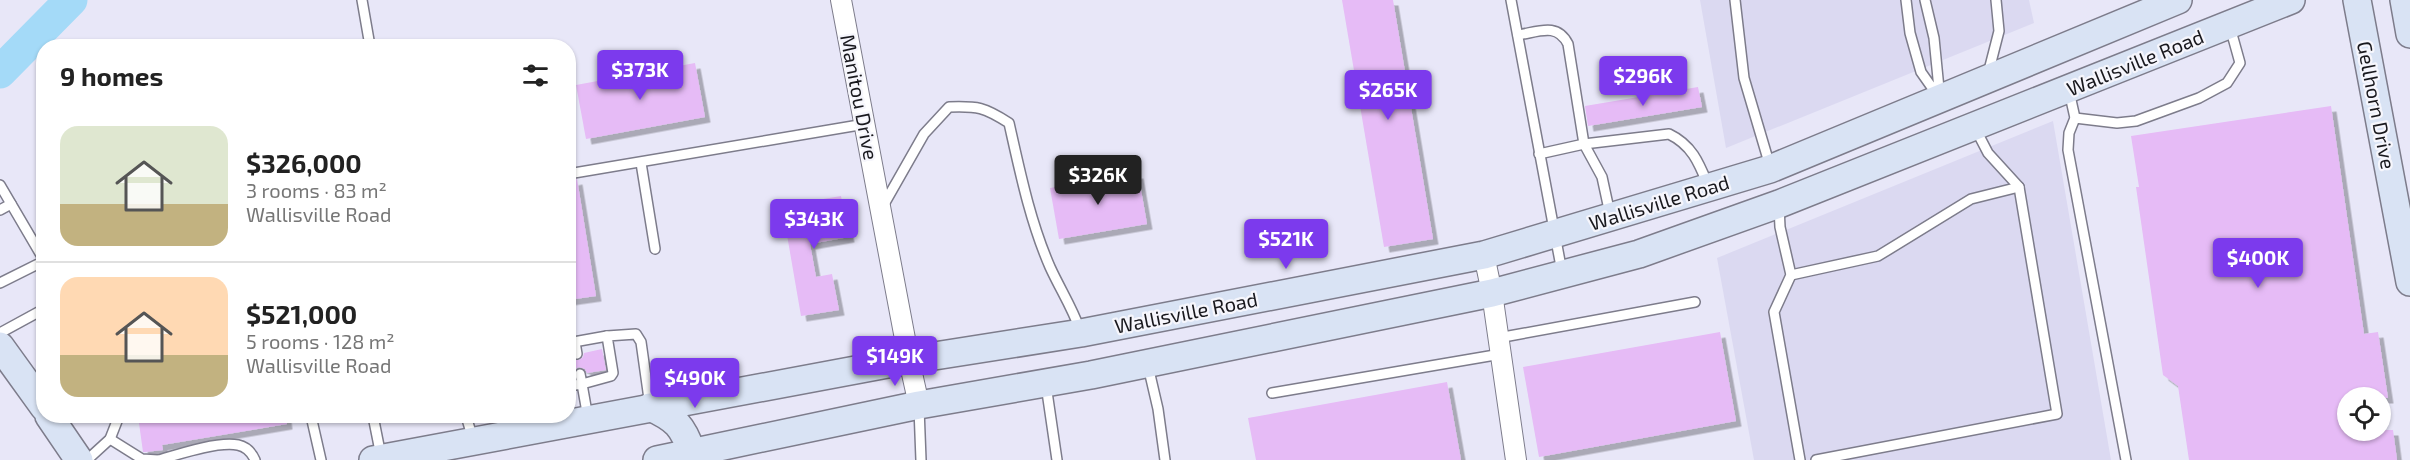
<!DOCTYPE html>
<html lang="en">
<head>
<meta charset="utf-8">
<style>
  body { margin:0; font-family:"Exo 2",sans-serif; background:#f6f6f6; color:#222; height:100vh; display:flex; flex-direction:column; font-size:22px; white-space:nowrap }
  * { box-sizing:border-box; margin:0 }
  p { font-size:20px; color:#767676 }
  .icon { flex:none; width:33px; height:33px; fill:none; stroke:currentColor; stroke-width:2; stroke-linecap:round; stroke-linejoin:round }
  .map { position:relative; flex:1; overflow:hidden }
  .panel { position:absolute; left:36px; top:39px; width:540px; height:384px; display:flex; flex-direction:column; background:#fff; border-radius:24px; box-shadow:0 2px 4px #0004 }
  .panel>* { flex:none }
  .fabs { position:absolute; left:2337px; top:387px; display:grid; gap:12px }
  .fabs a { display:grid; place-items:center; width:54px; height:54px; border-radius:50%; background:#fff; box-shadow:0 2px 4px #0004; font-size:30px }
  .price { position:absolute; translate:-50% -51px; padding:0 14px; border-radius:6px; background:#7c3aed; color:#fff; font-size:20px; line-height:39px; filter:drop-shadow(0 2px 3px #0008) }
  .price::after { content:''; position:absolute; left:50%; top:36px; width:18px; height:14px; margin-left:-9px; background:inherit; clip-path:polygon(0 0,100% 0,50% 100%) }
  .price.selected { background:#222; color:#fff }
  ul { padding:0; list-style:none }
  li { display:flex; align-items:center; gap:18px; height:150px; padding:0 24px }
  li+li { border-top:2px solid #e0e0e0 }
  li span { display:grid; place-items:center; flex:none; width:168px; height:120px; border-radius:18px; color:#555 }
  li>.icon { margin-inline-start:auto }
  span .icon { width:72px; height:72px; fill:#fffc; stroke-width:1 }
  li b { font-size:26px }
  h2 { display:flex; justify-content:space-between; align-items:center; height:72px; padding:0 24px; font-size:26px }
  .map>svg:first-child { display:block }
  .built { fill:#dbd9f1 }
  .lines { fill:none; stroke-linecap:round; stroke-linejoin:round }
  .river { stroke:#a4daf8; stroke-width:33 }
  .building { fill:#e6bbf6; filter:url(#shadow) }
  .lane-casing { stroke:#7d7c8b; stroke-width:12 }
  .street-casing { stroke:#7d7c8b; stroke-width:22 }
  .secondary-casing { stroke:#7d7c8b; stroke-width:30 }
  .lane { stroke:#fff; stroke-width:9 }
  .street { stroke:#fff; stroke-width:20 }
  .secondary { stroke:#d9e3f4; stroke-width:27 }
  .labels { text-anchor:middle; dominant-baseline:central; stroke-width:4.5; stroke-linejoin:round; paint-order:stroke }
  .street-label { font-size:20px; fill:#18181d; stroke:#f6f6fc }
</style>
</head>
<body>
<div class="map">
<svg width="2410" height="460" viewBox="0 0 2410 460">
  <defs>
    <filter id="shadow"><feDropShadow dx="5.5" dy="5.5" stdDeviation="0" flood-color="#0004"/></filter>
  </defs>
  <rect width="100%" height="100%" fill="#e8e7f8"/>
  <!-- built -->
  <g class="built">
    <path d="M1700,0H2029L2034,23L1726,148Z"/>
    <path d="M2053,121L2111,460H1754L1717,258Z"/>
  </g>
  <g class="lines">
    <!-- river -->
    <path class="river" d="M0,72L71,0"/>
  </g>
  <!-- building -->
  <g class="building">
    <path d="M1342,0H1393L1433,239L1384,247Z"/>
    <path d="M695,63L705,117L586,139L576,85Z"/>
    <path d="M1698,87L1702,107L1588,126L1585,106Z"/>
    <path d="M2331,106L2364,334L2378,332L2388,398H2348V430H2393L2397,460H2189L2178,386L2163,375L2136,187H2139L2131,136Z"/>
    <path d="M1138,173L1147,224L1059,239L1050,188Z"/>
    <path d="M577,179L596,296L568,300V181Z"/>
    <path d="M841,196L849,237L810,244L816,277L832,274L839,310L801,316L782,206Z"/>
    <path d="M1720,332L1736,421L1539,457L1523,367Z"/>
    <path d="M602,349L606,370L587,373L585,369L579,367L575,369L573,376H568V355L579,360L583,357L584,353Z"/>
    <path d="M1447,382L1461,460H1256L1248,418Z"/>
    <path d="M138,416H286L287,424L162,445L163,450L145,452H143Z"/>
  </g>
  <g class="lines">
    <!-- lane casing -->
    <g class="lane-casing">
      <g id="lane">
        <path d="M362,0L370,46"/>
        <path d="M1511,0L1562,272"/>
        <path d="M1735,0L1744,78L1770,166"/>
        <path d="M1906,0L1910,33L1921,72L1940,99L1934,38L1925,0"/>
        <path d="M1518,35C1538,32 1557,22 1568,44L1584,144L1602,177L1610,214"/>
        <path d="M1988,74L1999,31L1996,0"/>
        <path d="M2069,91L2075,118L2069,133L2068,150L2126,460"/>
        <path d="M2075,118L2117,123L2136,121L2199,98L2227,83L2240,63L2230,27"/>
        <path d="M1539,154L1584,144L1669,134C1692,145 1699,163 1708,185"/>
        <path d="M641,163L655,249"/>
        <path d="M568,174L865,124"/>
        <path d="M0,185L44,260"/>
        <path d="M883,206L924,134L949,107C978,106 984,107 1009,123C1020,172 1030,221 1050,267C1060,289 1072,307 1080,330"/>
        <path d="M1779,207L1780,227L1791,275L1774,312L1800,460"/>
        <path d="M0,210L11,204"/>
        <path d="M1791,275L1878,256L1971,199L2019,187"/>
        <path d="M0,283L44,261"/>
        <path d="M0,333L44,309"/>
        <path d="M1498,338L1695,302"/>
        <path d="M575,342L577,354"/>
        <path d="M568,343L607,336"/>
        <path d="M1148,366L1158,409L1165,460"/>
        <path d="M580,374L582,384L611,376L613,373L607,336L636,334L641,342L650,406"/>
        <path d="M1046,385L1057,460"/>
        <path d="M568,386L582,384L588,418"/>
        <path d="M1272,393L1501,354"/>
        <path d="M919,408L921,460"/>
        <path d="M311,416L321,460"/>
        <path d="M373,416L381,456"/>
        <path d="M466,416L473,439"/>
        <path d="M110,439L142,459L158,460"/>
        <path d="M87,460L110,439L119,416"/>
        <path d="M159,460C179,454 218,441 238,445C247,447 252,453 255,460"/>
        <path d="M1816,460L2057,414L2019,187L1988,153L1975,128"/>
      </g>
    </g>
    <!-- street casing -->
    <g class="street-casing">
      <g id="street">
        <path d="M841,0L909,360L919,405"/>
        <path d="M1484,255L1492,293L1516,460"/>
      </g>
    </g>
    <!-- secondary casing -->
    <g class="secondary-casing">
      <g id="secondary">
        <path d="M2357,0L2410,282"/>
        <path d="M2404,0L2410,34"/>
        <path d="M0,346L44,407"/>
        <path d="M650,407C676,419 683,426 692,453"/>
        <path d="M49,416L79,460"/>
        <path d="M373,460L909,360L1081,333L1484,255L1770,169L2178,0"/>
        <path d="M657,460L919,405L1091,375L1492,293L1639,254L1779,204L2291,0"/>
      </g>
    </g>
    <!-- lane -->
    <use href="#lane" class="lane"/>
    <!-- street -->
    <use href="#street" class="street"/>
    <!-- secondary -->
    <use href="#secondary" class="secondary"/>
  </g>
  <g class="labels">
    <!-- street labels -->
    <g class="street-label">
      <text transform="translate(2135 62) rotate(-22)">Wallisville Road</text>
      <text transform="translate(860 97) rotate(79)">Manitou Drive</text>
      <text transform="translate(2377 105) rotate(79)">Gellhorn Drive</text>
      <text transform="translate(1659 202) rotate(-17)">Wallisville Road</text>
      <text transform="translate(1186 312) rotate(-11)">Wallisville Road</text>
    </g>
  </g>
</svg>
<div class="fabs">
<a><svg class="icon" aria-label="locate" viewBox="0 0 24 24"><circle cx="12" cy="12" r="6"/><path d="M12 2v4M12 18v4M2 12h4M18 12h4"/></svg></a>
</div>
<b class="price" style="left:640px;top:101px">$373K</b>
<b class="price" style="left:1643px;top:107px">$296K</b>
<b class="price" style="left:1388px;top:121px">$265K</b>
<b class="price selected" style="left:1098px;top:206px">$326K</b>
<b class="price" style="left:814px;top:250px">$343K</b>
<b class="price" style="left:1286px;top:270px">$521K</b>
<b class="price" style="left:2258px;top:289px">$400K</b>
<b class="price" style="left:895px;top:387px">$149K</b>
<b class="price" style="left:695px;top:409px">$490K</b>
<section class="panel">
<h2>9 homes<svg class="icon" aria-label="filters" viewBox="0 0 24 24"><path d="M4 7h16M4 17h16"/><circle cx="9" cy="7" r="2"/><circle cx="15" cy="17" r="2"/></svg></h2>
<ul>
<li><span style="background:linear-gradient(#dfe7d0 65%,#c2b280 0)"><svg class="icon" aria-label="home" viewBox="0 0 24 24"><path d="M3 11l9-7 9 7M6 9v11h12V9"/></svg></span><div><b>$326,000</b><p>3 rooms · 83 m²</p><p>Wallisville Road</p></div></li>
<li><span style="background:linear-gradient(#ffd9b3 65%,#c2b280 0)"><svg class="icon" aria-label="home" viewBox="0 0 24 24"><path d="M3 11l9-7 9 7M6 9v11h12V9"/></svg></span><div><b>$521,000</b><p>5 rooms · 128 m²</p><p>Wallisville Road</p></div></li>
</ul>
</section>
</div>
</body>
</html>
